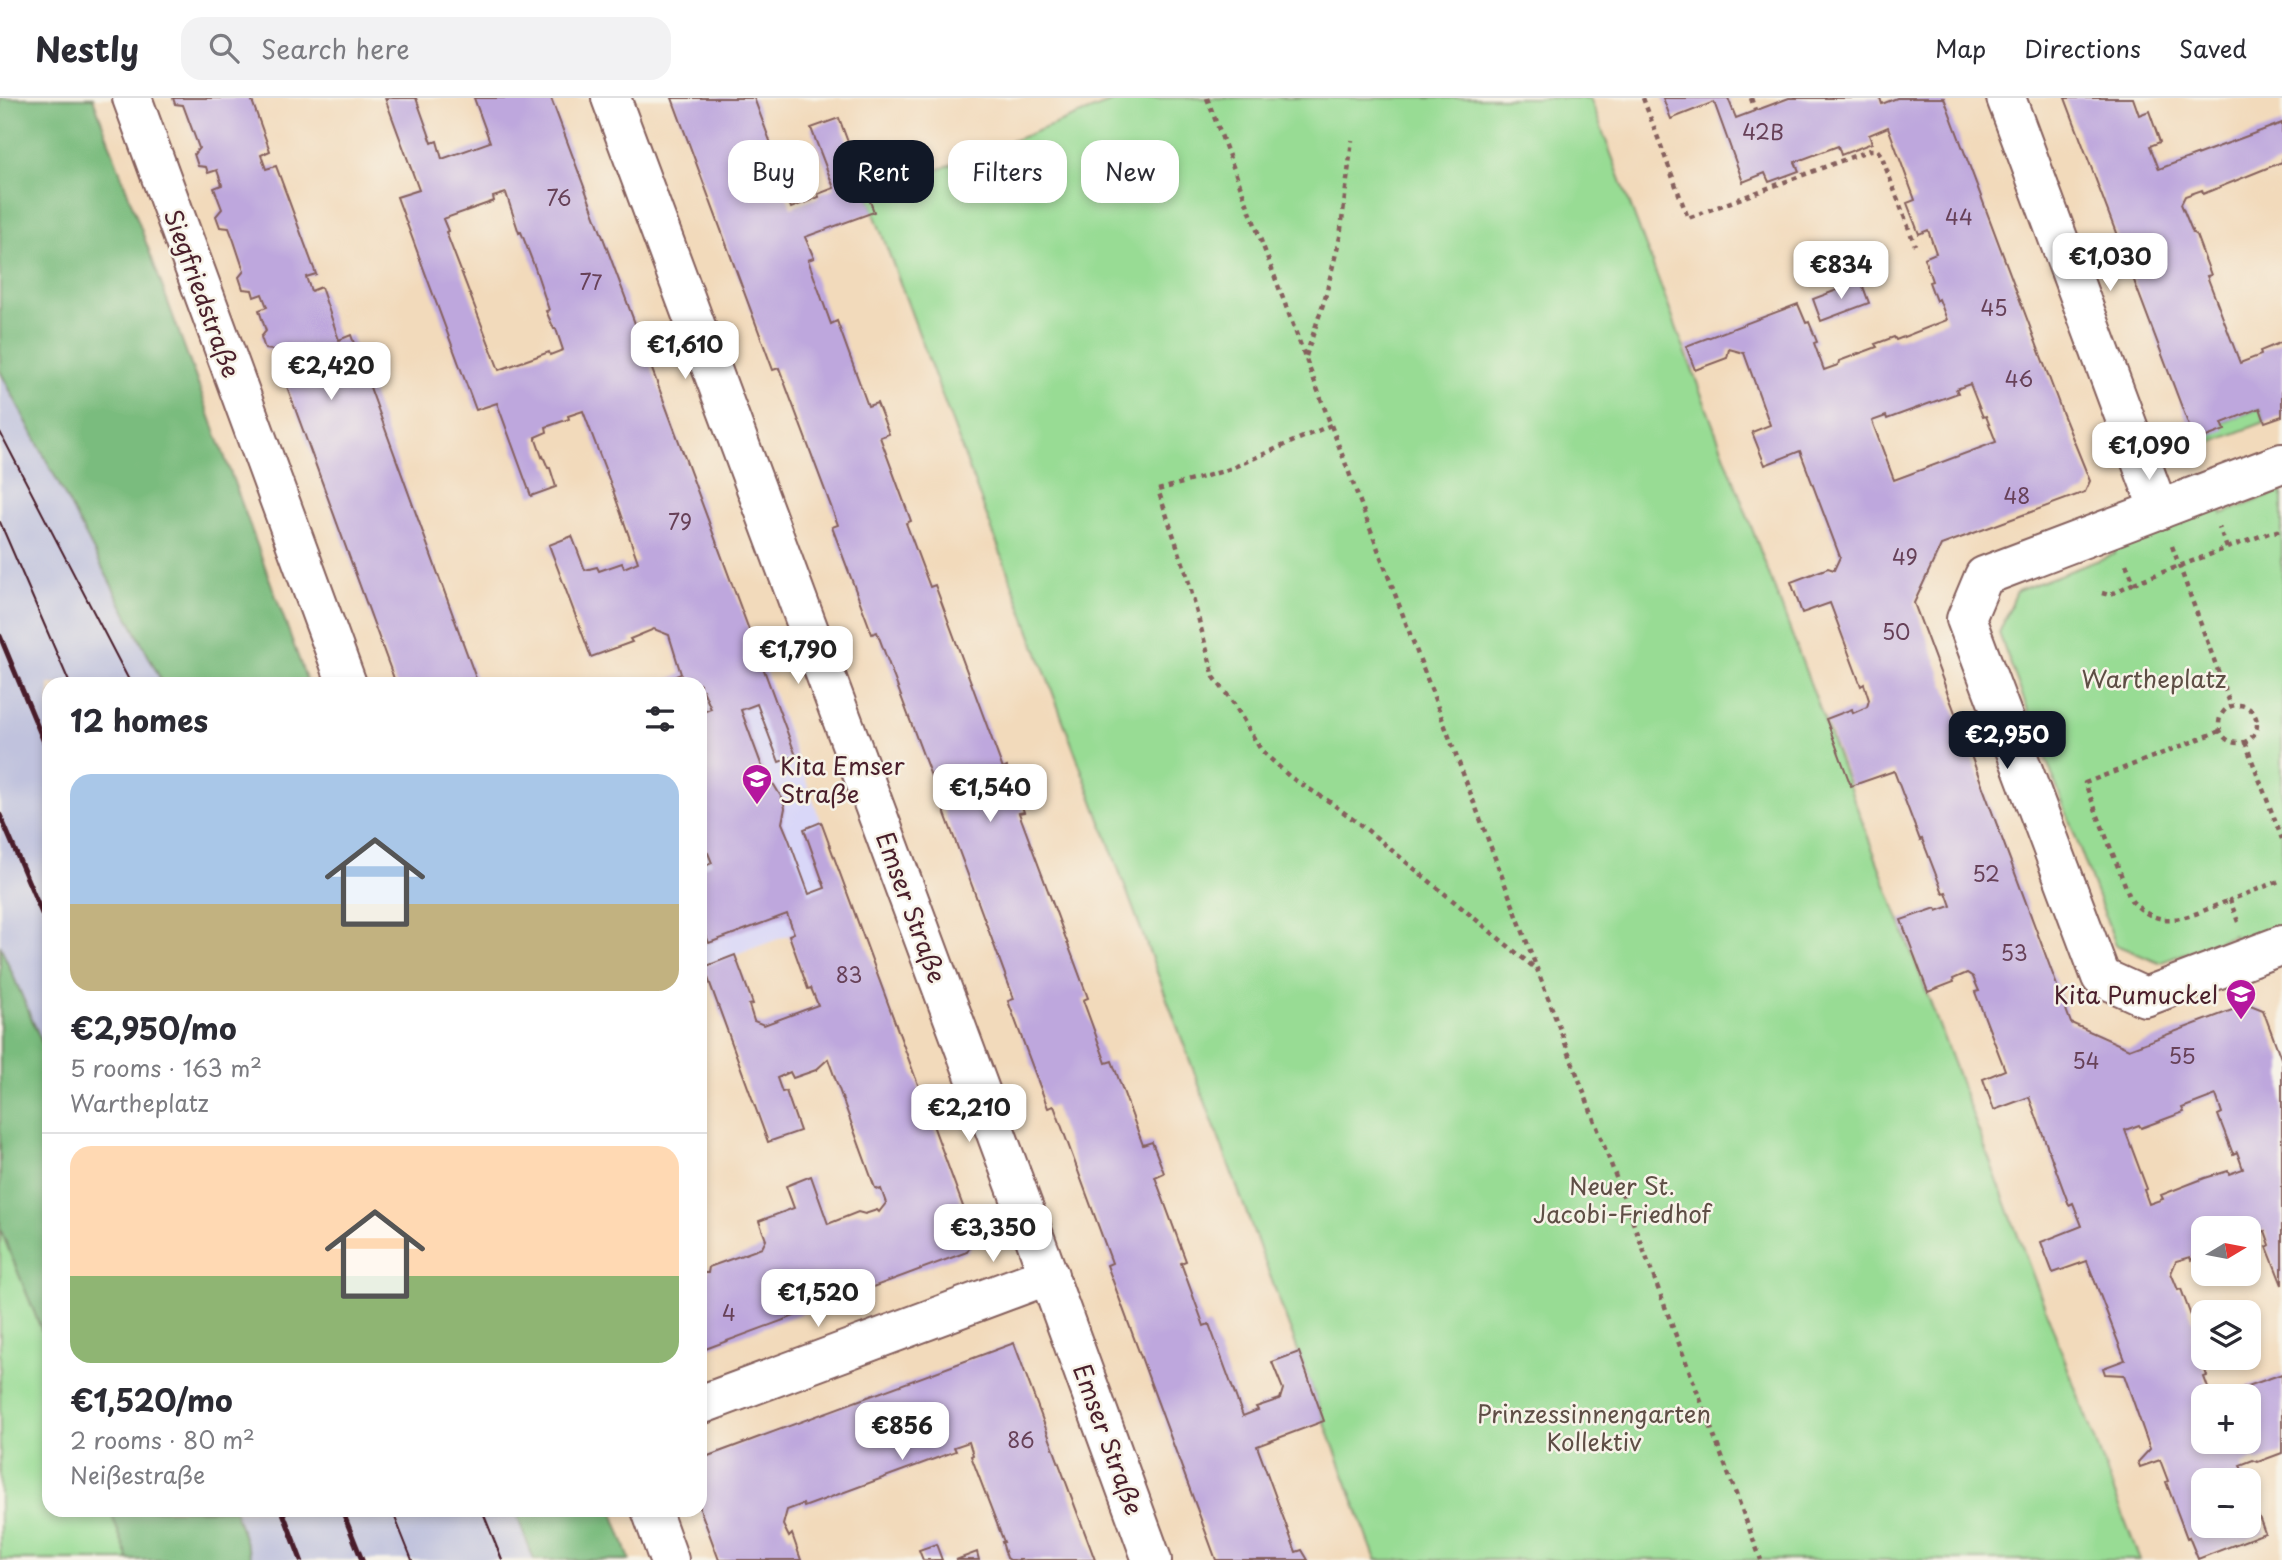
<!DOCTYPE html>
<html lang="en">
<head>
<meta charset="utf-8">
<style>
  body { margin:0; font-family:"Playpen Sans",sans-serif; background:#f2f2f3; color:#2b2b33; height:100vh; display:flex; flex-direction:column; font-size:26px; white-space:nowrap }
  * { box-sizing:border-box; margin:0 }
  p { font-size:23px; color:#7c7c81 }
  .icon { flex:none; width:38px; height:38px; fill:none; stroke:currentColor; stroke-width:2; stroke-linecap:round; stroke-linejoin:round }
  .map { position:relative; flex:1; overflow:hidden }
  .sheet { position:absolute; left:42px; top:579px; width:665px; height:840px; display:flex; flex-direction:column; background:#fff; border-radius:21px; box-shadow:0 4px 10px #0003 }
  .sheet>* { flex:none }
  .top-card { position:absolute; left:728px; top:42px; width:665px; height:63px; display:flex; gap:14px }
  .needle { width:46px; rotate:80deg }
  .tools { position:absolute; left:2191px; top:1118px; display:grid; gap:14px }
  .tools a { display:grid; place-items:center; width:70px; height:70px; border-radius:14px; background:#fff; box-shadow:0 4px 10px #0003; font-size:35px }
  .price { position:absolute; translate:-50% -60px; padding:0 16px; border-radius:14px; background:#fff; color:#222; font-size:23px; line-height:46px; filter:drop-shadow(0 2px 4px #0008) }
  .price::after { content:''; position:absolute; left:50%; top:42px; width:21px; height:16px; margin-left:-10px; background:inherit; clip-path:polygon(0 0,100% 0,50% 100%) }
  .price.selected { background:#111827; color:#fff }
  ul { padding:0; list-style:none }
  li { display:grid; align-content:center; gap:14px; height:371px; padding:0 28px }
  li+li { border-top:2px solid #e1e1e2 }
  li span { display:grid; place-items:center; height:217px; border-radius:21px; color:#555 }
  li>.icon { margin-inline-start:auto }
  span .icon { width:126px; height:126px; fill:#fffc; stroke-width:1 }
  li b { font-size:30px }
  h2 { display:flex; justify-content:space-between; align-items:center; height:84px; padding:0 28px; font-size:30px }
  .pill { padding:0 24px; border-radius:21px; background:#fff; box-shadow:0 4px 10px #0003; font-size:24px; line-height:63px }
  .pill.selected { background:#111827; color:#fff }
  header { display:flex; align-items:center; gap:42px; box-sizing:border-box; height:98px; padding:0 35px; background:#fff; border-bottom:2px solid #e1e1e2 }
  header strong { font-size:33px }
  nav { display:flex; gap:38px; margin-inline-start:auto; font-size:24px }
  .search { width:490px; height:63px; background:#f2f2f3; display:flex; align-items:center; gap:18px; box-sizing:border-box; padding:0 24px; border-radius:21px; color:#7c7c81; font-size:26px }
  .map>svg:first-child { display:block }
  .built { fill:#d9d7f8 }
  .industrial { fill:#c0c2dd }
  .green { fill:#98dc94; stroke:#717e60; stroke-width:2 }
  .forest { fill:#7abc7e; stroke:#626e54; stroke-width:2 }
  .building { fill:#bea7dd; fill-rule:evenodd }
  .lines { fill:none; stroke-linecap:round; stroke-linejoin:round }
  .minor-casing { stroke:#85605d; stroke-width:42 }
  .path { stroke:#85605d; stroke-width:4.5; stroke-dasharray:5 5; stroke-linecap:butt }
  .minor { stroke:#fff; stroke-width:38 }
  .tram { stroke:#4a1f2b; stroke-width:2 }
  .rail { stroke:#4a1f2b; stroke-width:5 }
  .labels { text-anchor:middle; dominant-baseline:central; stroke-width:5; stroke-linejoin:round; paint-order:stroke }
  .number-label { font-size:21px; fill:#674158 }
  .street-label { font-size:24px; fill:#4a1f2b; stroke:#f7f3e8 }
  .park-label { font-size:24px; fill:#5e4e45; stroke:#f7f3e8 }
  .poi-label { font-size:24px; fill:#4a1f2b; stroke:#f7f3e8; text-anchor:start }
</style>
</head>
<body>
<header>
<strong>Nestly</strong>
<div class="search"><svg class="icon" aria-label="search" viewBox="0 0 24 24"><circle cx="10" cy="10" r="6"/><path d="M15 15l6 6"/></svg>Search here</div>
<nav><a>Map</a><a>Directions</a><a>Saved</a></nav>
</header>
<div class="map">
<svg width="2282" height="1462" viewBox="0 0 2282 1462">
  <rect width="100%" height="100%" fill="#f7f3e8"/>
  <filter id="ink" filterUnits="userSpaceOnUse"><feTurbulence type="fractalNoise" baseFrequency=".0143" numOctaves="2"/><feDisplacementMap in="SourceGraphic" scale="14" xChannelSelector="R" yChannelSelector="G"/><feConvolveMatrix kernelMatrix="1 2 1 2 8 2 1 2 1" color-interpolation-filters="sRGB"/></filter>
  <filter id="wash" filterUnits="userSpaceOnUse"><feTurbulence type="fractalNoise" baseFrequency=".00686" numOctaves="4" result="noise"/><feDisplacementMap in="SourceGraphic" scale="28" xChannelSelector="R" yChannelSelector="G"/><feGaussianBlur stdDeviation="1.57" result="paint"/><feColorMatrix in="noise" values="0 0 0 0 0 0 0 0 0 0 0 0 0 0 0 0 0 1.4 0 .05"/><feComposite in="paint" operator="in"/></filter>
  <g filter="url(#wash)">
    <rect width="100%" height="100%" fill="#f2dabb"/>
    <!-- built -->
    <path class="built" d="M764,569L854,813L700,870V593Z"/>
    <!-- industrial -->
    <g class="industrial">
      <path d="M0,0H93L308,586H49V1250L0,1130Z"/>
      <path d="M110,1412H612L630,1462H129Z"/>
    </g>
    <!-- green -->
    <g class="green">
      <path d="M1122,0H1590L2140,1462H1376L868,99Z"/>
      <path d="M2260,310L2265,324L2197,350L2192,336L2198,334L2201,341L2222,325Z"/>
      <path d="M2282,393V832L2239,848L2234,837L2159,865L2116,847L1999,535L2017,493L2115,456L2112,445L2218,404L2222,416Z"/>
      <path d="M0,1130L49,1250V1412H110L129,1462H0Z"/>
    </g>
    <!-- forest -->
    <g class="forest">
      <path d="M0,0H93L308,586H163L0,273Z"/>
      <path d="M0,847L49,961V1250L0,1130Z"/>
      <path d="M110,1412H234L252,1462H129Z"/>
      <path d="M515,1412H612L630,1462H534Z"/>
    </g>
    <g id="blocks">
      <!-- building -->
      <g class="building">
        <path d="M173,0H251L270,53L261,57L266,71L276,68L316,176L306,179L311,193L321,189L339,242L351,237L478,586H396L278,264L273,252L265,251L261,239L266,233L259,212L267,209L262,196L254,199L252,192L243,191L239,179L244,173L234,143L229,130L220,129L216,118L222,111L214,90L222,87L217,72L208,75L206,69L198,68L194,56L199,50L183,7L175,6Z"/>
        <path d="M385,0H416L432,45L437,43L442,61L490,44L474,0H551L796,658L779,664L757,606L741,612L767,682L774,687L783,702L785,710L782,725L788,739L809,796L825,790L804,731L821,724L975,1141L967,1154L700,1253V1175H708L709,1169L762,1150L766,1142L759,1123L794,1110L786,1088L811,1078L828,1126L858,1114L865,1116L877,1112L879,1114L886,1105L881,1091L879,1092L875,1090L828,961L816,972L793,980L790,974L777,980L782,994L786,993L800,1033L768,1044L704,869L735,857L753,906L749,907L754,923L764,927L818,907L811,890L808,891L789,837L794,835L787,816L709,845L700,821V770L712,765L708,755L700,758V615L711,611L703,592L700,593V586H656L681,576L669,537L654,531L630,541L632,544L591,559L549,447L572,438L585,472L597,469L599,473L622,465L624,470L638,464L610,384L583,313L568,318L569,321L546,329L547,334L535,339L542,359L543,358L548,370H550L556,389L531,398L497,305L476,312L397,99L419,92ZM506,95L519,135L521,134L535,170L549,212L546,213L554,231H556L563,252L550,257L549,254L499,272L446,134L448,133L443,121L494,103L493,99Z"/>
        <path d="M672,0H754L789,94L786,96L791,110L819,99L818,96L834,90L811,30L839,20L874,114L805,139L814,160L808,162L831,226L837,223L868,308L877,305L889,336L880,339L911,423L906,425L930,489L935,487L1003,671L1007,669L1024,714L1019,715L1088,900L1083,902L1106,965L1112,963L1143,1047L1152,1044L1164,1075L1155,1079L1186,1163L1181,1165L1204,1228L1209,1226L1243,1318L1258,1312L1256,1309L1280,1301L1283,1291L1272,1264L1299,1254L1324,1323L1257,1348L1296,1454L1302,1452L1308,1462H1216L1107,1167L1112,1165L1054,1008L1048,1010L1008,903L1014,901L971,785L877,534L872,536L832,429L838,427L779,270L773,272Z"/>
        <path d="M1663,0H1728L1736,20L1789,0H1880L1882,6L1897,0H1944L2062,314L2090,383L2085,394L1941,447L1914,505L2071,925L2129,951L2248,906L2263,912L2282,963V1187L2267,1149L2270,1147L2265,1133L2249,1136V1130H2203V1157L2191,1162L2190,1159L2176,1163L2171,1175L2178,1192L2181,1191L2197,1234L2192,1237L2207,1278L2204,1279L2211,1298H2203V1344H2249V1298H2230L2228,1295L2282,1276V1355L2258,1364L2253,1362L2240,1367L2246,1382H2203V1428H2249V1392L2265,1435L2198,1461L2189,1439L2187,1440L2166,1384L2168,1383L2160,1362L2140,1369L2138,1364L2150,1351L2124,1277L2105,1276L2103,1270L2125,1262L2087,1163L2053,1175L2041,1144L2082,1128L2073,1105L2069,1107L2029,999L1994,1012L1983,981L2005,972L1975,894L1979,893L1973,879L1967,875L1953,881L1954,884L1928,894L1901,822L1936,810L1937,813L1951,808L1946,794L1943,795L1922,741L1920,742L1894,673L1851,688L1826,621L1852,611L1853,615L1867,609L1869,602L1864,586L1861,588L1830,505L1802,515L1791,484L1828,470L1834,472L1840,459L1800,353L1765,367L1752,334L1770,327L1744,255L1729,251L1727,260L1695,272L1686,248L1798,206L1806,225L1809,224L1817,244L1814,245L1824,272L1838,267L1839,263L1877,249L1875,246L1894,239L1896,242L1947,222L1939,201L1936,203L1929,184L1932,183L1924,160L1936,155L1928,132L1919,136L1907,105L1915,102L1888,29L1869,37L1872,45L1841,57L1838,48L1795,64L1799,73L1769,84L1765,75L1743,84L1714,4L1671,21ZM1970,286L1983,319L1986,318L1996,344L1894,382L1872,323L1886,318L1887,321L1958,295L1956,291ZM2216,997L2222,1015L2218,1017L2233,1056L2237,1054L2243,1071L2229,1076L2228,1073L2205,1080L2161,1097L2163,1101L2149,1106L2144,1092L2147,1091L2125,1032L2139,1027L2141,1030L2184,1014L2182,1010Z"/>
        <path d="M2065,0H2133L2139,17L2149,13L2160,44L2150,48L2159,71L2282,25V64L2203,96L2202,92L2185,98L2181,106L2193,135L2196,137L2211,177L2207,178L2240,265L2261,257L2260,253L2282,244V318L2265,324L2260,310L2222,325L2225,332L2201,341L2198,334L2192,336Z"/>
        <path d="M1861,183L1869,205L1821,223L1813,201Z"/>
        <path d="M1014,1245L1095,1462H1010L1007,1460L1002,1444H1004L971,1358L973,1357L969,1344L954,1349L956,1353L804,1409L803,1406L787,1412L783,1427L789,1439L792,1436L801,1462H719L700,1411V1361Z"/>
        <path d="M936,1446L942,1462H923L919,1452Z"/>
        <path d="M977,1454L979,1462H956Z"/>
      </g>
    </g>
  </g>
  <g filter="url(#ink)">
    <use href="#blocks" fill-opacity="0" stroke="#85605d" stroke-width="2"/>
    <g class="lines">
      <!-- minor casing -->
      <g class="minor-casing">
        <g id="minor">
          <path d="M132,0L347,586"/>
          <path d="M611,0L1029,1124L1152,1462"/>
          <path d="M2006,0L2159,412"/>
          <path d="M2282,365L1984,478L1966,521L2101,879L2145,899L2282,847"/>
          <path d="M700,1307L1049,1177"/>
          <path d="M651,1412L669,1462"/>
        </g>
      </g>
      <!-- path -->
      <g class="path">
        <path d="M1207,0L1761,1462"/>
        <path d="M1643,0L1688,120L1870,52H1877L1881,57L1915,147"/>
        <path d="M1751,0L1755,12"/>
        <path d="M1306,258L1325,200L1340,139L1352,42"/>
        <path d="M1331,327L1227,372L1158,392L1186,474L1214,579L1234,606L1261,652L1290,679L1330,704L1366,731L1536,871"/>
        <path d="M2172,448L2231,608"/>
        <path d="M2227,450L2269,435L2282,432"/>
        <path d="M2126,466L2134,485L2227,450L2219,429"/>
        <path d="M2102,495L2109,497L2134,485"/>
        <circle cx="2238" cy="626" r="19"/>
        <path d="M2220,633L2085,685L2131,802C2162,837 2193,816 2230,802"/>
        <path d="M2245,644L2282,741"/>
        <path d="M2238,824L2230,802L2282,782"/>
      </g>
      <!-- minor -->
      <use href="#minor" class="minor"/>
      <!-- tram -->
      <g class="tram">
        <path d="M0,334L131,586"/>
        <path d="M0,424L70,586"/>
        <path d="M392,1412L412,1462"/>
        <path d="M482,1412L502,1462"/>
      </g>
      <!-- rail -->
      <g class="rail">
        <path d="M0,538L49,656"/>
        <path d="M0,717L49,832"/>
        <path d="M282,1412L301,1462"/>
        <path d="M342,1412L362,1462"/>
      </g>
    </g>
  </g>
  <!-- icons -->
  <defs>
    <g id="school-pin" transform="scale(1.575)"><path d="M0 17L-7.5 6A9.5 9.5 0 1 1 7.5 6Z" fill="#b5179e" stroke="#f7f3e8"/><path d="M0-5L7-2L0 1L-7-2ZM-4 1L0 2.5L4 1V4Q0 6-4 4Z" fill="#fff"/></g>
  </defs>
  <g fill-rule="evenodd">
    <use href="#school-pin" x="757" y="681"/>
    <use href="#school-pin" x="2241" y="896"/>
  </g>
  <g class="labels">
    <!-- number labels -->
    <g class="number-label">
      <text x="1763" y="33">42B</text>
      <text x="559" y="99">76</text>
      <text x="1959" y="118">44</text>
      <text x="591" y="183">77</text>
      <text x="1994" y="209">45</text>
      <text x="2019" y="280">46</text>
      <text x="2017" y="397">48</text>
      <text x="680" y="423">79</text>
      <text x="1905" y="458">49</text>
      <text x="1896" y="533">50</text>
      <text x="1986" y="775">52</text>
      <text x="2014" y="854">53</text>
      <text x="849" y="876">83</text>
      <text x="2182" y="957">55</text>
      <text x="2086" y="962">54</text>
      <text x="729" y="1214">4</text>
      <text x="1021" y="1341">86</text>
    </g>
    <!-- street labels -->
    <g class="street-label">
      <text transform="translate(203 195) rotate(70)">Siegfriedstraße</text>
      <text transform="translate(912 809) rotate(70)">Emser Straße</text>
      <text transform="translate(1109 1341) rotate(70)">Emser Straße</text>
    </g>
    <!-- park labels -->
    <g class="park-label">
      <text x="2154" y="580">Wartheplatz</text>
      <text x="1622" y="1087">Neuer St.<tspan x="1622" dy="28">Jacobi-Friedhof</tspan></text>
      <text x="1594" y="1315">Prinzessinnengarten<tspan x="1594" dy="28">Kollektiv</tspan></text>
    </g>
    <!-- poi labels -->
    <g class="poi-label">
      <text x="780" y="667">Kita Emser<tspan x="780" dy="28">Straße</tspan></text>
      <text x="2218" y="896" text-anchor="end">Kita Pumuckel</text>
    </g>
  </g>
</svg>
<div class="tools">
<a><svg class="needle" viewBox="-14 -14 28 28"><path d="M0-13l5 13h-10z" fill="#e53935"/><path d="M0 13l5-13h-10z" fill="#7c7c81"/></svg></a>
<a><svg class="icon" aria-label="layers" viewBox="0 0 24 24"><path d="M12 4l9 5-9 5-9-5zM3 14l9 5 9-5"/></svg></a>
<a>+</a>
<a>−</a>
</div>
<b class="price" style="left:2110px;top:195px">€1,030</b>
<b class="price" style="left:1841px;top:203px">€834</b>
<b class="price" style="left:685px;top:283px">€1,610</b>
<b class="price" style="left:331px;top:304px">€2,420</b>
<b class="price" style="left:2149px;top:384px">€1,090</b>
<b class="price" style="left:798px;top:588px">€1,790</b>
<b class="price selected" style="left:2007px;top:673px">€2,950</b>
<b class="price" style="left:990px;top:726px">€1,540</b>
<b class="price" style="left:969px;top:1046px">€2,210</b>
<b class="price" style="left:993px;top:1166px">€3,350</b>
<b class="price" style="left:818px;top:1231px">€1,520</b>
<b class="price" style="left:902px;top:1364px">€856</b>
<div class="top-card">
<a class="pill">Buy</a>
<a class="pill selected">Rent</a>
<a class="pill">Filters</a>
<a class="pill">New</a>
</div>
<section class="sheet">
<h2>12 homes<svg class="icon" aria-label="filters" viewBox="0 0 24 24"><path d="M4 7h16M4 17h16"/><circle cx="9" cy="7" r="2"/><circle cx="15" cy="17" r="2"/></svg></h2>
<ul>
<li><span style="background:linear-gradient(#a9c7e8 60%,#c2b280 0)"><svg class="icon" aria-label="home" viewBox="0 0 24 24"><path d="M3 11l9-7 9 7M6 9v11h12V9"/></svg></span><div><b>€2,950/mo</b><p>5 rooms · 163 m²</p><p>Wartheplatz</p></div></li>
<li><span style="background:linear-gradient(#ffd9b3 60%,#8fb573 0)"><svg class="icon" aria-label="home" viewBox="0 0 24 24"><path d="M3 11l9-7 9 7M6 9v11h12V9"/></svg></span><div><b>€1,520/mo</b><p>2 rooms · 80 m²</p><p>Neißestraße</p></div></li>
</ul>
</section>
</div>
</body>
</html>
